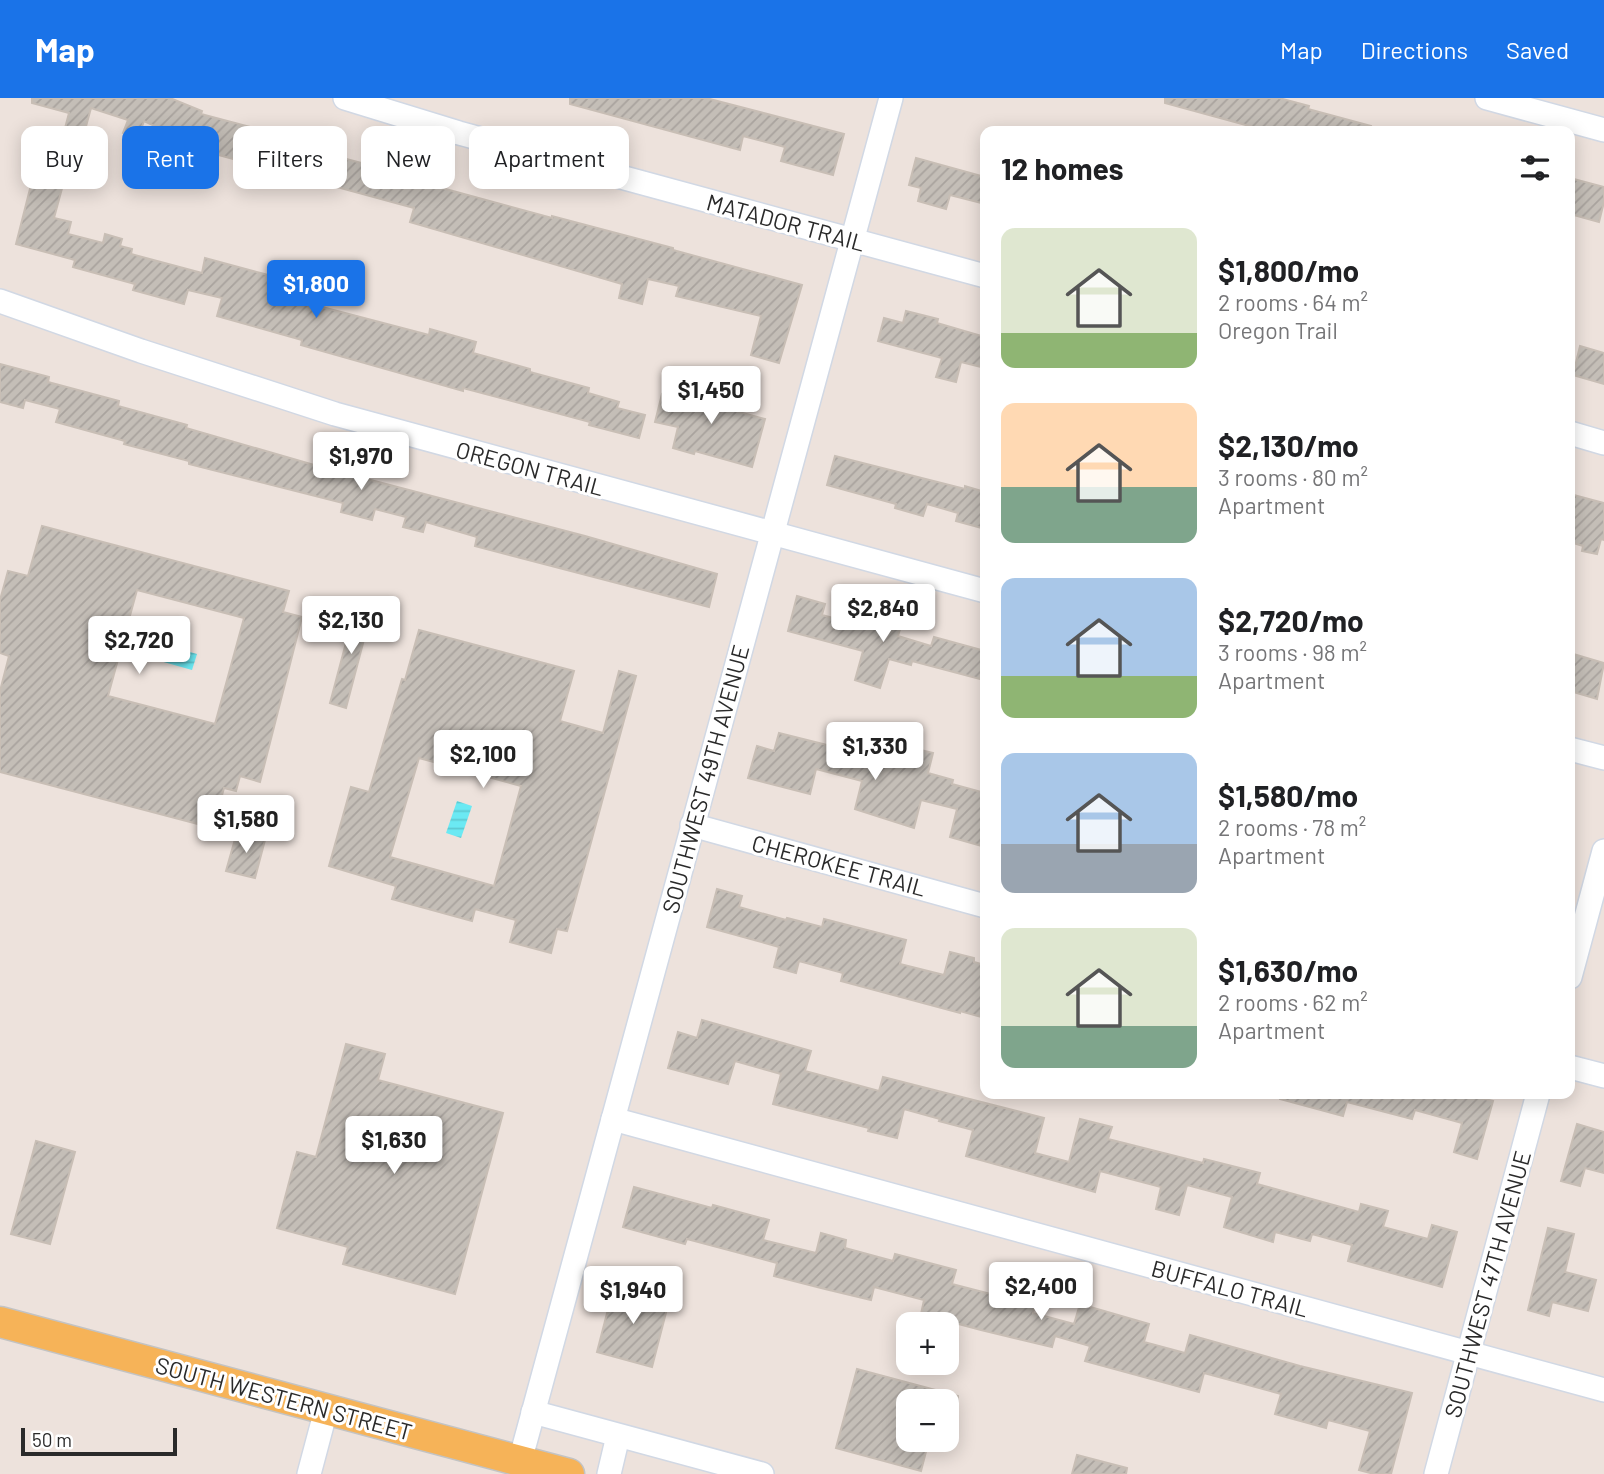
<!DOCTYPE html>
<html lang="en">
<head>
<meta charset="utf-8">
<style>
  body { margin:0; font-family:Barlow,sans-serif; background:#f2f2f2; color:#202124; height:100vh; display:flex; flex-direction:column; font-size:26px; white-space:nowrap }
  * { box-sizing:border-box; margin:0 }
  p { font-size:23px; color:#757577 }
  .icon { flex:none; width:38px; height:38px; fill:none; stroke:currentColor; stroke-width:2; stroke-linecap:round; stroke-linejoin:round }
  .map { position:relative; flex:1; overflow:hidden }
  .sheet { position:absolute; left:980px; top:28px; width:595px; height:973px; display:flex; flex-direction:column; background:#fff; border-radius:14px; box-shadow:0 4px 18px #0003 }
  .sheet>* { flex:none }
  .top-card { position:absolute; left:21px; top:28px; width:665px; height:63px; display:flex; gap:14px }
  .buttons { position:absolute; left:896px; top:1214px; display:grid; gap:14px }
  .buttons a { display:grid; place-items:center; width:63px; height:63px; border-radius:14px; background:#fff; box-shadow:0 4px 18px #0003; font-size:35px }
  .scale { position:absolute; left:21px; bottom:18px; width:156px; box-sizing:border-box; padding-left:7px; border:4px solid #2a2a2a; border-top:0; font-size:19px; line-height:24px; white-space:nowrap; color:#2a2a2a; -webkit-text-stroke:5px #fff; paint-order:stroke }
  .price { position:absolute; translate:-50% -60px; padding:0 16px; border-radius:7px; background:#fff; color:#222; font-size:23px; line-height:46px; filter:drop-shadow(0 2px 4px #0008) }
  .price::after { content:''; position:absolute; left:50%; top:42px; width:21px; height:16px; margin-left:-10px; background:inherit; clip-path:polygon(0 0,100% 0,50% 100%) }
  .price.on { background:#1a73e8; color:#fff }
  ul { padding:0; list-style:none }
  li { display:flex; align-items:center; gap:21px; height:175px; padding:0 21px }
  li span { display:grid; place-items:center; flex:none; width:196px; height:140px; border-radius:14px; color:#555 }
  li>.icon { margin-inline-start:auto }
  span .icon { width:84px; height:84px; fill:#fffc; stroke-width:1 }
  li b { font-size:30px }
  h2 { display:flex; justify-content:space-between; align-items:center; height:84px; padding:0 21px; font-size:30px }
  .chip { padding:0 24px; border-radius:14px; background:#fff; box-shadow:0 4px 18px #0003; font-size:24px; line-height:63px }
  .chip.on { background:#1a73e8; color:#fff }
  header { display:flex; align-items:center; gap:42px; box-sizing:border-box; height:98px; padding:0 35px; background:#1a73e8; color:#fff }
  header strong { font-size:33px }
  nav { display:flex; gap:38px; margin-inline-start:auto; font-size:24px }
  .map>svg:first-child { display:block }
  .water { fill:url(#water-rules) }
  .building { fill:url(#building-hatch); stroke:#c8beb5; stroke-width:2; fill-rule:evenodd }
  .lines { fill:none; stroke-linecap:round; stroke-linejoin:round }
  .minor-casing { stroke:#d1d8e4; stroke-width:26 }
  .major-casing { stroke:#c3c3c3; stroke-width:33 }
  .minor { stroke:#fff; stroke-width:23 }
  .major { stroke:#f6b358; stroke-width:30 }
  .labels { text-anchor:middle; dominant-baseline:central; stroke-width:6; stroke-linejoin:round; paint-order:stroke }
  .street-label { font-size:23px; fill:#2a2a2a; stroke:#fff }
</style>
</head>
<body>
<header>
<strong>Map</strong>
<nav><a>Map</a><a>Directions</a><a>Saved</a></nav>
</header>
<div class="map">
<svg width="1604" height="1376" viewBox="0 0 1604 1376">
  <defs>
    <pattern id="water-rules" width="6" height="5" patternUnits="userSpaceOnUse" patternTransform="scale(1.75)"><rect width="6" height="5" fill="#6be9f3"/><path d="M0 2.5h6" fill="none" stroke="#5dc8d0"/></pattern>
    <pattern id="building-hatch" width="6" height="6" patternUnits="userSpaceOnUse" patternTransform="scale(1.75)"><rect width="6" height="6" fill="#c4beb7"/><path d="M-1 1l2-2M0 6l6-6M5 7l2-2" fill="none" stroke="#a9a39e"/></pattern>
  </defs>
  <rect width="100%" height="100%" fill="#ede2dc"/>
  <!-- water -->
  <g class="water">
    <path d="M165,547L197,556L192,572L160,563Z"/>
    <path d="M457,703L472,708L461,740L446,735Z"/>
  </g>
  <!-- building -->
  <g class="building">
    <path d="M32,0H170L202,13L201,16L281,37L279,43L410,78L409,81L552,120V118L673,150V152L802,187L779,265L751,257L761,218L676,198L679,188L648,181L642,206L619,200L622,186L410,124L414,110L215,56L144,23L138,40L123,35L128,22L91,10L79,54L60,49L69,15L32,5Z"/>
    <path d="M570,0H706L844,36L833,77L781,63L785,49L743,38L740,52L570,6Z"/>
    <path d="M1165,0H1279L1309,8L1308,11L1371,28L1370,33H1252L1253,29L1165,5Z"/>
    <path d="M916,60L985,79V106L950,97L946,111L918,103L921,90L909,87Z"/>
    <path d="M34,75L64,83L54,120L71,124L68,136L103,145L105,136L122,141L120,148L132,151L131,156L202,175L205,160L253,173L307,187L303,204L429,237L430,231L476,244L473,255L530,271V274L589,290L588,295L619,304L617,310L645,317L639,340L589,327L590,324L463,290V293L301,247L302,242L217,218L222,200L188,192L184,206L133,192L135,186L73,169L75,162L16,146Z"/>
    <path d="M1570,80L1604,89V104L1599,124L1570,116Z"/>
    <path d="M906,213L938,221L937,225L985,239V270L961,264L956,284L936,279L942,260L878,243L884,220L903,225Z"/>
    <path d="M1580,248L1604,255V286L1573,277Z"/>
    <path d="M0,266L49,279L48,284L119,303L118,308L187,327L186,330L321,369L585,438L717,476L709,509L475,448L477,439L426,424L423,434L403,429L406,419L375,411L372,422L341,414L343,405L189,366V363L124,346L125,343L56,324L60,311L25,302L23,310L0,304Z"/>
    <path d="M687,283L710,289L706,305L765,321L752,369L695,353L694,356L673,350L678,329L655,324L662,296L683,301Z"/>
    <path d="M835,358L965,391V388L985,394V431L956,423L958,415L927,406L923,418L895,410L896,406L827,387Z"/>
    <path d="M1570,396L1604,405V442L1601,441L1597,456L1582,453L1583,448L1570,444Z"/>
    <path d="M42,428L289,493L283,514L302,519L260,684L240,678L236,693L224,690L213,730L0,674V593L9,558L0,555V502L8,473L28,478ZM137,492L244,520L215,626L108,598Z"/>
    <path d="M797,498L825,506L822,517L870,530L873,519L901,528L898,538L931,548L934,539L985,553L980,581L912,563L911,567L889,561L880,590L855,582L863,553L788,533Z"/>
    <path d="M356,507L372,511L346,610L330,605Z"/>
    <path d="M419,532L574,573L560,623L603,635L619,573L636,578L567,833L557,831L551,855L510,844L516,822L475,811L472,823L392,801L396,788L329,768L351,689L369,694L402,581L405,582ZM419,660L521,688L494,788L390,759Z"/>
    <path d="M1570,555L1604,565L1597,601L1570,593Z"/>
    <path d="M779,635L835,649L836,645L900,662L904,648L933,655L928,675L953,682L952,686L985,695V749L950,739L957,711L921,702L914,730L855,711L862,683L816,671L810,696L748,680L757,648L774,653Z"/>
    <path d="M237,734L265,742L255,780L226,773Z"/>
    <path d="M717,791L742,798L739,809L786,822L787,820L822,829L824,821L906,842L900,866L944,877L950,854L974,860V864L985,867V920L960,913V915L841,883L843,875L799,863L796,875L774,869L779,849L707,829Z"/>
    <path d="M702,922L811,953L805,973L879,993L883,979L1044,1020L1035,1055L1069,1064L1080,1021L1112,1029L1108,1041L1203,1065L1204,1061L1260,1075L1257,1086L1359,1114L1361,1106L1388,1113L1383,1129L1428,1141L1432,1127L1457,1134L1442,1189L1348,1163L1352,1147L1312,1136L1310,1143L1275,1134L1273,1144L1224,1129L1232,1099L1187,1087L1179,1117L1156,1111L1161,1089L1100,1073L1095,1094L966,1058L973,1032L939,1023L940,1021L904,1011L897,1040L868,1033L869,1030L773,1006L781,976L735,963L728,986L668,970L678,934L697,940Z"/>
    <path d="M346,946L385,956L378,982L503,1015L455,1196L343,1166L348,1149L277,1130L297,1054L316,1059Z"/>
    <path d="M1280,996H1465L1493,1003L1477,1061L1454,1054L1462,1025L1415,1012L1412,1021L1347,1004L1343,1018L1280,1001Z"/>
    <path d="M1577,1026L1604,1034V1075L1585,1070L1580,1088L1561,1083Z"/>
    <path d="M36,1043L75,1054L50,1146L11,1136Z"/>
    <path d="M634,1089L712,1110L713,1107L769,1122L763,1142L816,1155L821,1135L846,1142L845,1150L893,1163L895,1156L956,1172L952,1186L1006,1200L1010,1186L1039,1194L1033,1215L1074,1226L1080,1206L1149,1226L1144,1244L1185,1255L1190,1237L1300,1268L1412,1295L1391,1376H1374L1359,1372L1370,1333L1328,1322L1326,1330L1275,1316L1281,1296L1204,1275L1199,1294L1085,1263L1090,1248L1055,1238L1052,1249L981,1232L921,1216L924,1202L874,1189L871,1202L825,1191L774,1178L777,1165L687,1141L685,1146L623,1129Z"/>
    <path d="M1548,1130L1574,1136L1565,1174L1596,1182L1588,1213L1552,1204L1549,1218L1528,1212Z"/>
    <path d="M614,1188L669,1203L652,1269L597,1254Z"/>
    <path d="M857,1271L958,1298V1304H908V1342H929L921,1373L836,1350Z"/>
    <path d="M1077,1357L1127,1370L1126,1376H1072Z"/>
  </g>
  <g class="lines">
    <!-- minor casing -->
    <g class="minor-casing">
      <g id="minor">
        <path d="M345,0L459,35L985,178"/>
        <path d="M1487,0L1604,32"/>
        <path d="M0,203L141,253L335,316L985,493"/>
        <path d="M1570,335L1604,345"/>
        <path d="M1570,651L1604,660"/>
        <path d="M692,727L985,808"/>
        <path d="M1570,879L1604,753"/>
        <path d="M1570,969L1604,978"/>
        <path d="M613,1021L1604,1292"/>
        <path d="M533,1314L762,1376"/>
        <path d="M520,1363L891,0"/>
        <path d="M309,1376L326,1312"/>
        <path d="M609,1376L618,1338"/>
        <path d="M1436,1376L1538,996"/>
      </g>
    </g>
    <!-- major casing -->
    <g class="major-casing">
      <path id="major" d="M0,1224L569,1376"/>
    </g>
    <!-- minor -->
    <use href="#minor" class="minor"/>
    <!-- major -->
    <use href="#major" class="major"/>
  </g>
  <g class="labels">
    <!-- street labels -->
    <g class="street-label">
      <text transform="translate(786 124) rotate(15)">MATADOR TRAIL</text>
      <text transform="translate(530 370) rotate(15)">OREGON TRAIL</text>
      <text transform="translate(705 681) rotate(-75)">SOUTHWEST 49TH AVENUE</text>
      <text transform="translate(839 767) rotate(15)">CHEROKEE TRAIL</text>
      <text transform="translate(1487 1186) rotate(-75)">SOUTHWEST 47TH AVENUE</text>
      <text transform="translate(1230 1190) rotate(15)">BUFFALO TRAIL</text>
      <text transform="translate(284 1300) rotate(15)">SOUTH WESTERN STREET</text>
    </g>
  </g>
</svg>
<div class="buttons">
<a>+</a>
<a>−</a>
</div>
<div class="scale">50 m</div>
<b class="price on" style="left:316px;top:222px">$1,800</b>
<b class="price" style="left:711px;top:328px">$1,450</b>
<b class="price" style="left:361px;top:394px">$1,970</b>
<b class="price" style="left:883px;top:546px">$2,840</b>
<b class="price" style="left:351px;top:558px">$2,130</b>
<b class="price" style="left:139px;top:578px">$2,720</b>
<b class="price" style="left:875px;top:684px">$1,330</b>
<b class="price" style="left:483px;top:692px">$2,100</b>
<b class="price" style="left:246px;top:757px">$1,580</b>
<b class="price" style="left:394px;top:1078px">$1,630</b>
<b class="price" style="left:1041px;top:1224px">$2,400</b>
<b class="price" style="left:633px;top:1228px">$1,940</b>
<div class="top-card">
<a class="chip">Buy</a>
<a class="chip on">Rent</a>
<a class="chip">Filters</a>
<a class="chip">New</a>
<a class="chip">Apartment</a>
</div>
<section class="sheet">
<h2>12 homes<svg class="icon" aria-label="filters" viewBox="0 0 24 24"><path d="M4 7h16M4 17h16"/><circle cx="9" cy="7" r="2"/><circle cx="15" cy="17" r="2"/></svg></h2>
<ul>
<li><span style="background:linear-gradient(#dfe7d0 75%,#8fb573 0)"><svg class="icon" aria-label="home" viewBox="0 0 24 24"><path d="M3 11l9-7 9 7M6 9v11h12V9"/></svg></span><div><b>$1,800/mo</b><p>2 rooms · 64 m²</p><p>Oregon Trail</p></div></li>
<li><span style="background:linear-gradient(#ffd9b3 60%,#7fa58c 0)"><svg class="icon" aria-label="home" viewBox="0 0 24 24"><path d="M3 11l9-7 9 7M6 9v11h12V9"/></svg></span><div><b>$2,130/mo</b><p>3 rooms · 80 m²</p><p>Apartment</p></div></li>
<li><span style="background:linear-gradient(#a9c7e8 70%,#8fb573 0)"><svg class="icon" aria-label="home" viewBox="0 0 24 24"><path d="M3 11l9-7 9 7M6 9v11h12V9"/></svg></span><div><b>$2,720/mo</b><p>3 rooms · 98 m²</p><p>Apartment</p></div></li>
<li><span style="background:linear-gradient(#a9c7e8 65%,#9aa5b1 0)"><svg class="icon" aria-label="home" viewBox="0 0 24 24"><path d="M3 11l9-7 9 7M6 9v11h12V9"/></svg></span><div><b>$1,580/mo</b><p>2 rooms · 78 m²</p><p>Apartment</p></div></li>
<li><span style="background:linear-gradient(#dfe7d0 70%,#7fa58c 0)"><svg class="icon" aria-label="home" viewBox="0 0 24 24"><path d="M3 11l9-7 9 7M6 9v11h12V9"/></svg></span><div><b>$1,630/mo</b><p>2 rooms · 62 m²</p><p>Apartment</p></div></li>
</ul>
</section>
</div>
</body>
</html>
